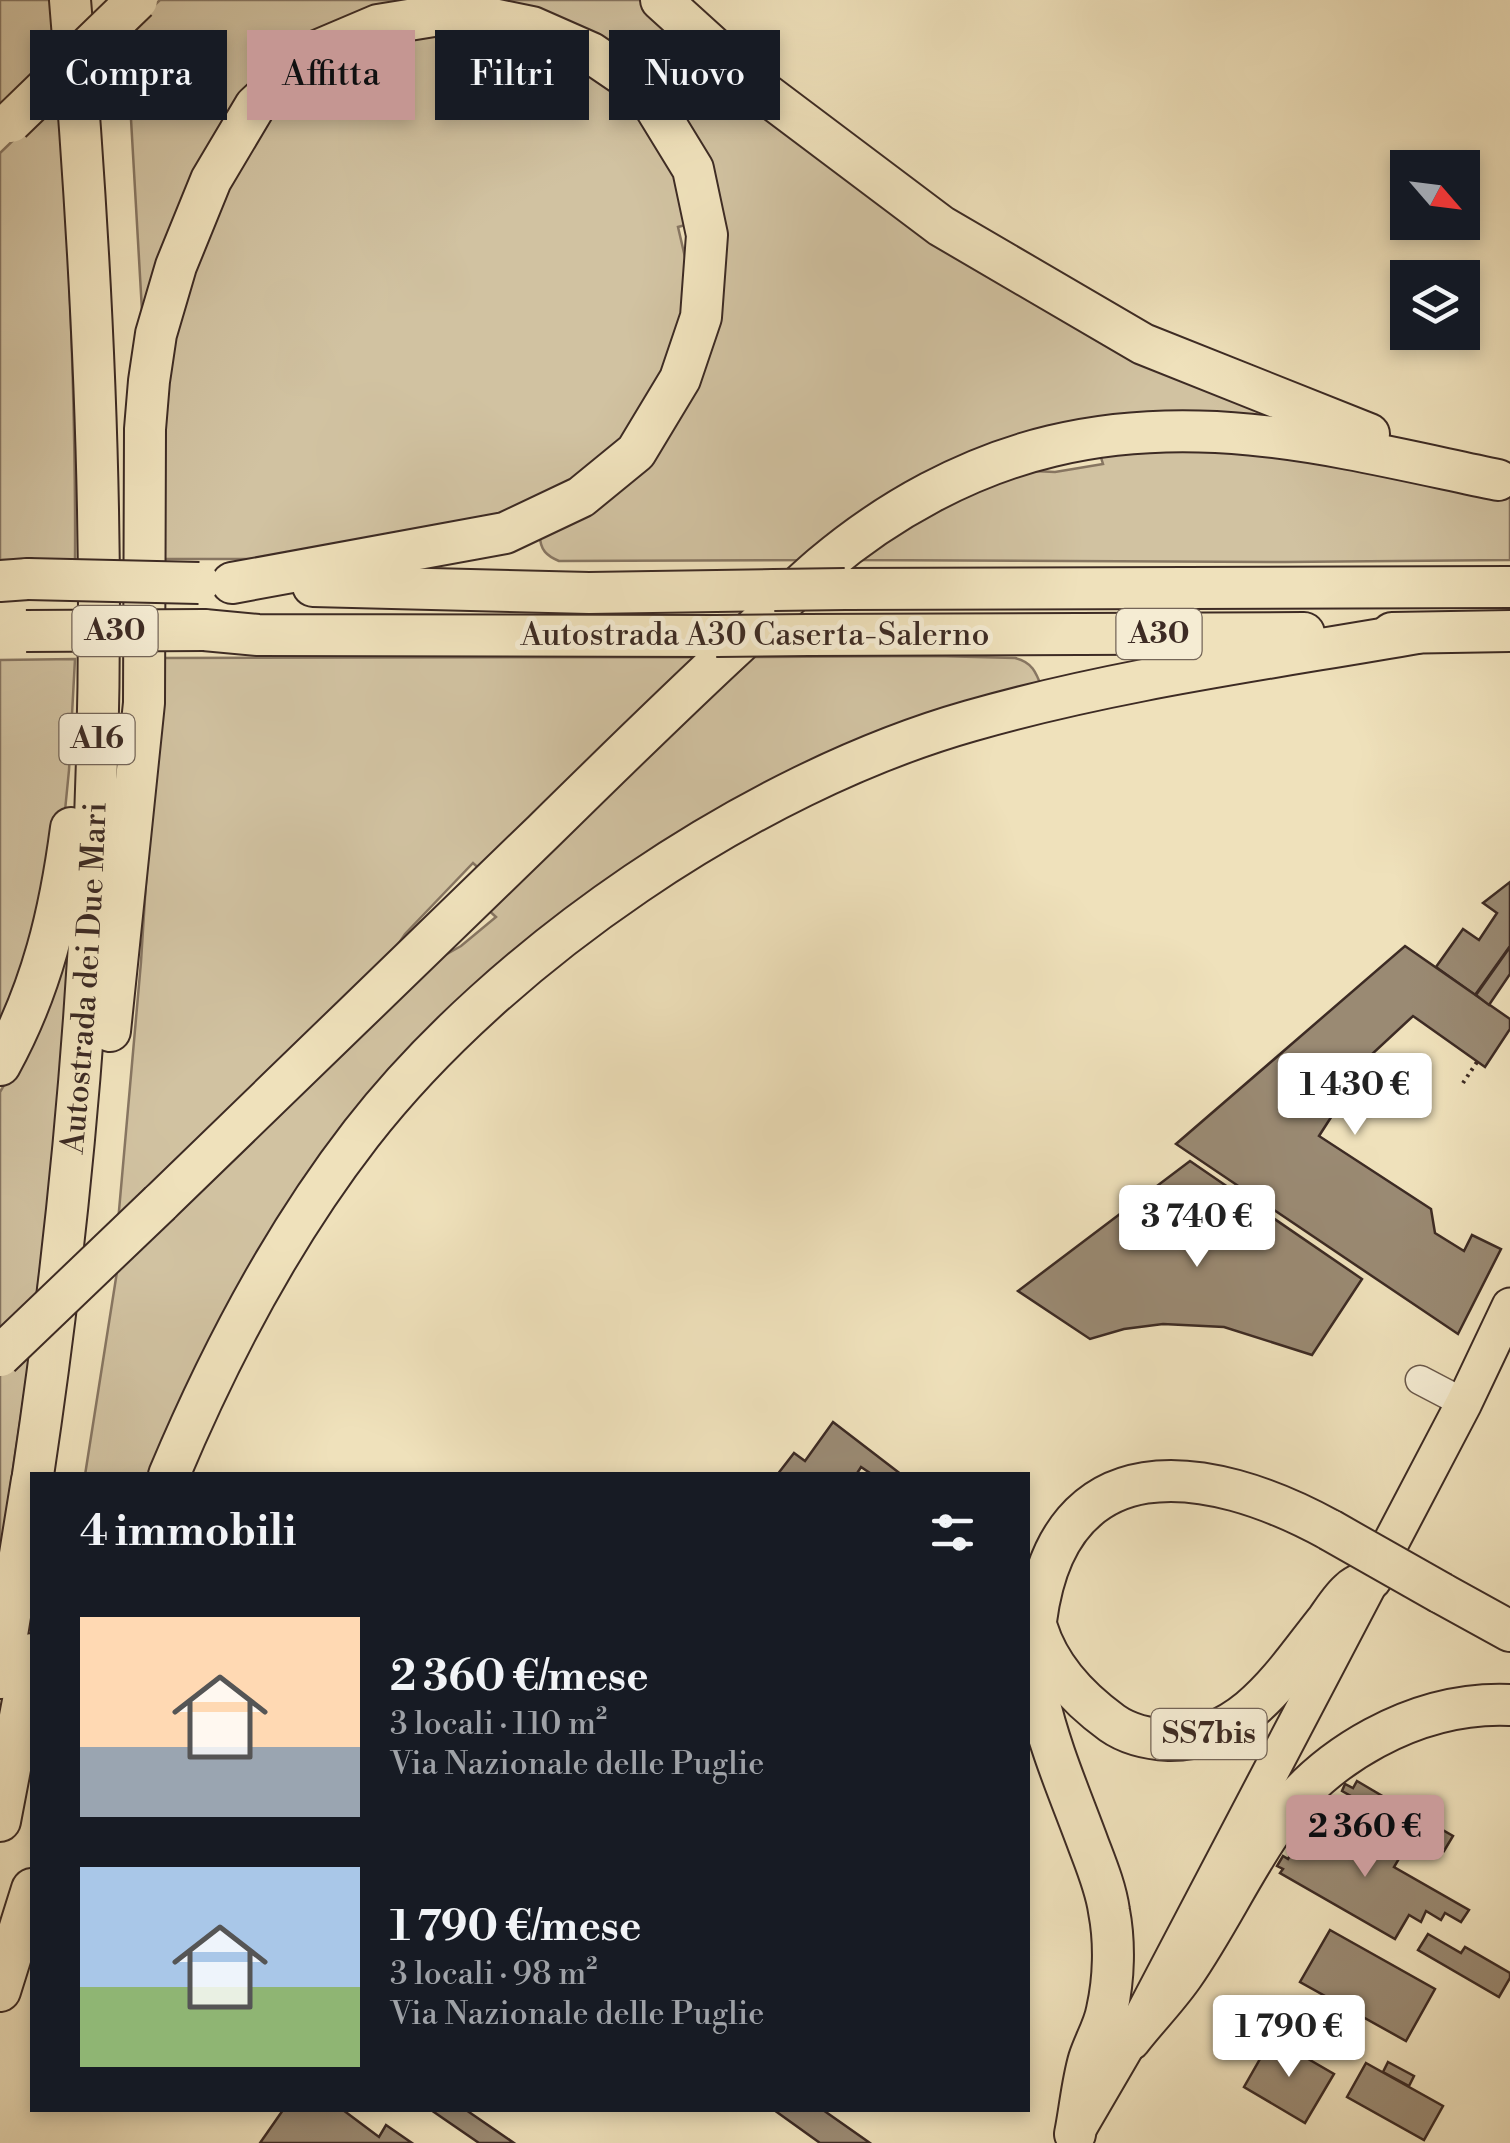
<!DOCTYPE html>
<html lang="it">
<head>
<meta charset="utf-8">
<style>
  body { margin:0; font-family:"Libre Bodoni",serif; background:#20242c; color:#f1f3f6; height:100vh; display:flex; flex-direction:column; font-size:38px; white-space:nowrap }
  * { box-sizing:border-box; margin:0 }
  p { font-size:32px; color:#9ea1a6 }
  .icon { flex:none; width:55px; height:55px; fill:none; stroke:currentColor; stroke-width:2; stroke-linecap:round; stroke-linejoin:round }
  .map { position:relative; flex:1; overflow:hidden }
  .panel { position:absolute; left:30px; top:1472px; width:1000px; height:640px; display:flex; flex-direction:column; background:#171b24; border-radius:0px; box-shadow:0 5px 15px #0003 }
  .panel>* { flex:none }
  .banner { position:absolute; left:30px; top:30px; width:1000px; height:90px; display:flex; gap:20px }
  .needle { width:65px; rotate:118deg }
  .tools { position:absolute; left:1390px; top:150px; display:grid; gap:20px }
  .tools a { display:grid; place-items:center; width:90px; height:90px; border-radius:0px; background:#171b24; box-shadow:0 5px 15px #0003; font-size:50px }
  .price { position:absolute; translate:-50% -85px; padding:0 22px; border-radius:10px; background:#fff; color:#222; font-size:32px; line-height:65px; filter:drop-shadow(0 2px 5px #0008) }
  .price::after { content:''; position:absolute; left:50%; top:60px; width:30px; height:22px; margin-left:-15px; background:inherit; clip-path:polygon(0 0,100% 0,50% 100%) }
  .price.selected { background:#c59692; color:#111 }
  ul { padding:0; list-style:none }
  li { display:flex; align-items:center; gap:30px; height:250px; padding:0 50px }
  li span { display:grid; place-items:center; flex:none; width:280px; height:200px; border-radius:0px; color:#555 }
  li>.icon { margin-inline-start:auto }
  span .icon { width:120px; height:120px; fill:#fffc; stroke-width:1 }
  li b { font-size:42px }
  h2 { display:flex; justify-content:space-between; align-items:center; height:120px; padding:0 50px; font-size:42px }
  .pill { padding:0 35px; border-radius:0px; background:#171b24; box-shadow:0 5px 15px #0003; font-size:35px; line-height:90px }
  .pill.selected { background:#c59692; color:#111 }
  .map>svg:first-child { display:block }
  .green { fill:#d1c2a1; stroke:#877662; stroke-width:2.5 }
  .building { fill:#9a8a73; stroke:#3d2b24; stroke-width:2.5 }
  .lines { fill:none; stroke-linecap:round; stroke-linejoin:round }
  .minor-casing { stroke:#6a584a; stroke-width:31 }
  .major-casing { stroke:#3d2b24; stroke-width:39 }
  .highway-casing { stroke:#3d2b24; stroke-width:44 }
  .path { stroke:#3d2b24; stroke-width:4; stroke-dasharray:2.5 5; stroke-linecap:butt }
  .minor { stroke:#f5ecd3; stroke-width:28 }
  .major { stroke:#efe1bb; stroke-width:35 }
  .highway { stroke:#efe1bb; stroke-width:40 }
  .highway-bridge-casing { stroke:#3d2b24; stroke-width:44; stroke-linecap:butt }
  .highway-bridge { stroke:#efe1bb; stroke-width:40 }
  .labels { text-anchor:middle; dominant-baseline:central; stroke-width:10; stroke-linejoin:round; paint-order:stroke }
  .shield { fill:#f5ecd3; stroke:#746558; stroke-width:2.5 }
  .shield-label { font-size:30px; font-weight:bold; fill:#3d2b24 }
  .street-label { font-size:32px; fill:#3d2b24; stroke:#f5ecd3 }
</style>
</head>
<body>
<div class="map">
<svg width="1510" height="2143" viewBox="0 0 1510 2143">
  <rect width="100%" height="100%" fill="#efe1bb"/>
  <filter id="stains"><feTurbulence type="fractalNoise" baseFrequency=".002" numOctaves="4"/><feColorMatrix values="0 0 0 0 .2 0 0 0 0 .09 0 0 0 0 .02 0 0 0 .5 -.17"/></filter>
  <radialGradient id="worn" r=".72"><stop offset=".6" stop-color="#630" stop-opacity="0"/><stop offset="1" stop-color="#630" stop-opacity=".3"/></radialGradient>
  <!-- green -->
  <g class="green">
    <path d="M0,0H51L57,65L0,124Z"/>
    <path d="M160,0H439L326,32L142,311L126,32Z"/>
    <path d="M485,0H656L763,95L1296,418L1118,423L813,560L559,561C547,556 540,550 540,536L640,459L721,249L600,39L573,23L544,13Z"/>
    <path d="M459,18L591,58L657,123L697,222L678,227L694,296L648,421L536,511L264,559H158L168,329L218,180L323,52Z"/>
    <path d="M60,95C69,250 76,405 75,560H0V153Z"/>
    <path d="M1191,440L1510,494V560L1285,562L850,560L928,506L1033,471L1055,472L1103,464L1098,448Z"/>
    <path d="M936,656L1015,658C1032,662 1036,672 1042,688L878,742L419,1051L159,1475H85L119,1259L415,972L461,946L496,917L483,905L743,657Z"/>
    <path d="M700,657L485,874L473,863L405,934L376,977L118,1222L141,962L160,658Z"/>
    <path d="M75,659L69,770L56,902L0,1059V660Z"/>
    <path d="M59,962L70,964L51,1182L36,1301L0,1335V1092L14,1068Z"/>
    <path d="M32,1342L0,1556V1373Z"/>
  </g>
  <!-- building -->
  <g class="building">
    <path d="M1510,882V946L1475,995L1436,967L1463,929L1479,940L1497,913L1483,903Z"/>
    <path d="M1405,946L1510,1019V1029L1485,1067L1413,1016L1371,1055L1319,1136L1431,1209L1435,1233L1464,1251L1472,1235L1501,1249L1458,1334L1176,1144Z"/>
    <path d="M1510,947V974L1489,1005L1476,995Z"/>
    <path d="M1190,1161L1362,1279L1312,1355L1224,1327L1163,1324L1124,1329L1090,1339L1018,1291Z"/>
    <path d="M833,1422L902,1475H873L861,1467L856,1475H777L794,1453L805,1461Z"/>
    <path d="M1357,1781L1401,1807L1394,1820L1342,1791L1345,1784L1353,1788Z"/>
    <path d="M1408,1810L1453,1836L1444,1851L1399,1826Z"/>
    <path d="M1328,1815L1400,1857L1394,1867L1469,1910L1461,1922L1445,1913L1441,1920L1426,1911L1421,1922L1409,1915L1395,1939L1280,1873L1283,1869L1277,1866L1283,1856L1288,1859L1294,1849L1305,1855Z"/>
    <path d="M1330,1930L1435,1989L1406,2041L1300,1982Z"/>
    <path d="M1428,1934L1461,1953L1465,1947L1510,1973V1978L1499,1997L1418,1950Z"/>
    <path d="M1272,2038L1334,2074L1305,2123L1244,2087Z"/>
    <path d="M1388,2062L1414,2076L1409,2086L1383,2072Z"/>
    <path d="M1366,2063L1443,2106L1424,2140L1347,2097Z"/>
    <path d="M283,2110H343L379,2137L386,2125L412,2143H260Z"/>
    <path d="M431,2110H466L514,2143H479Z"/>
    <path d="M774,2110H823L870,2143H820Z"/>
  </g>
  <g class="lines">
    <!-- minor casing -->
    <g class="minor-casing">
      <path id="minor" d="M1420,1380L1464,1403"/>
    </g>
    <!-- major casing -->
    <g class="major-casing">
      <path id="major" d="M1081,2124L1130,2040L1464,1403L1510,1306"/>
    </g>
    <!-- highway casing -->
    <g class="highway-casing">
      <g id="highway">
        <path d="M661,0L759,89L941,226L1143,344L1369,434"/>
        <path d="M0,581L28,579"/>
        <path d="M313,586L589,593L774,590"/>
        <path d="M845,589L1510,587"/>
        <path d="M204,630L258,635L716,636"/>
        <path d="M1392,633L1510,631"/>
        <path d="M808,635L1304,633"/>
        <path d="M110,1031L144,703L145,429L149,381L156,334L176,266L211,180L255,106L312,53L378,25L458,12L532,27L591,53L644,89L693,169L707,235L701,317L680,379L636,452L581,497L505,533L232,583"/>
        <path d="M0,1065C42,989 60,912 71,828"/>
        <path d="M160,1203C288,1079 415,956 543,832C607,769 671,706 738,644C766,618 793,591 822,566C888,510 968,466 1052,446C1206,409 1348,449 1498,480"/>
        <path id="s1" d="M33,1475C76,1189 99,899 99,610C99,406 87,203 70,0"/>
        <path d="M169,1475C219,1356 282,1236 361,1134C500,955 752,783 970,721C1116,679 1268,659 1417,633"/>
        <path d="M1441,1593L1510,1631"/>
        <path d="M1037,1628C1049,1667 1079,1699 1112,1723C1129,1735 1149,1739 1169,1740C1245,1741 1285,1672 1327,1620C1334,1610 1342,1597 1351,1590C1356,1585 1365,1582 1371,1579"/>
        <path d="M0,1678L32,1480"/>
        <path d="M0,1821L32,1654"/>
        <path d="M0,1991L32,1889"/>
        <path d="M1130,2040C1147,2018 1167,1998 1183,1975C1215,1929 1239,1878 1270,1832C1321,1755 1417,1701 1510,1705"/>
        <path d="M1075,2134C1080,2109 1082,2083 1089,2059C1094,2043 1104,2027 1107,2010C1114,1979 1115,1942 1109,1911C1106,1889 1097,1867 1089,1846C1071,1797 1049,1747 1038,1696C1035,1684 1030,1671 1030,1659C1030,1647 1034,1634 1036,1621C1059,1442 1206,1462 1330,1530"/>
      </g>
    </g>
    <!-- path -->
    <path class="path" d="M1463,1083L1477,1062"/>
    <!-- minor -->
    <use href="#minor" class="minor"/>
    <!-- major -->
    <use href="#major" class="major"/>
    <!-- highway -->
    <use href="#highway" class="highway"/>
    <!-- highway-bridge casing -->
    <g class="highway-bridge-casing">
      <g id="highway-bridge">
        <path d="M11,122L137,0"/>
        <path d="M28,579L199,583"/>
        <path d="M774,590L845,589"/>
        <path d="M26,631L204,630"/>
        <path d="M716,636L808,635"/>
        <path d="M0,1356L160,1203"/>
        <path d="M1330,1530L1441,1593"/>
      </g>
    </g>
    <!-- highway-bridge -->
    <use href="#highway-bridge" class="highway-bridge"/>
  </g>
  <g class="labels">
    <!-- shield labels -->
    <g class="shield">
      <rect x="72.5" y="606" width="85" height="50" rx="8"/>
      <rect x="1116.5" y="609" width="85" height="50" rx="8"/>
      <rect x="59.5" y="714" width="75" height="50" rx="8"/>
      <rect x="1151.5" y="1709" width="115" height="50" rx="8"/>
    </g>
    <g class="shield-label">
      <text x="115" y="631">A30</text>
      <text x="1159" y="634">A30</text>
      <text x="97" y="739">A16</text>
      <text x="1209" y="1734">SS7bis</text>
    </g>
    <!-- street labels -->
    <g class="street-label">
      <text x="755" y="635">Autostrada A30 Caserta-Salerno</text>
      <text stroke="none"><textPath href="#s1" startOffset="500">Autostrada dei Due Mari</textPath></text>
    </g>
  </g>
  <rect width="100%" height="100%" filter="url(#stains)"/>
  <rect width="100%" height="100%" fill="url(#worn)"/>
</svg>
<div class="tools">
<a><svg class="needle" viewBox="-14 -14 28 28"><path d="M0-13l5 13h-10z" fill="#e53935"/><path d="M0 13l5-13h-10z" fill="#9ea1a6"/></svg></a>
<a><svg class="icon" aria-label="layers" viewBox="0 0 24 24"><path d="M12 4l9 5-9 5-9-5zM3 14l9 5 9-5"/></svg></a>
</div>
<b class="price" style="left:1355px;top:1138px">1 430 €</b>
<b class="price" style="left:1197px;top:1270px">3 740 €</b>
<b class="price selected" style="left:1365px;top:1880px">2 360 €</b>
<b class="price" style="left:1289px;top:2080px">1 790 €</b>
<div class="banner">
<a class="pill">Compra</a>
<a class="pill selected">Affitta</a>
<a class="pill">Filtri</a>
<a class="pill">Nuovo</a>
</div>
<section class="panel">
<h2>4 immobili<svg class="icon" aria-label="filters" viewBox="0 0 24 24"><path d="M4 7h16M4 17h16"/><circle cx="9" cy="7" r="2"/><circle cx="15" cy="17" r="2"/></svg></h2>
<ul>
<li><span style="background:linear-gradient(#ffd9b3 65%,#9aa5b1 0)"><svg class="icon" aria-label="home" viewBox="0 0 24 24"><path d="M3 11l9-7 9 7M6 9v11h12V9"/></svg></span><div><b>2 360 €/mese</b><p>3 locali · 110 m²</p><p>Via Nazionale delle Puglie</p></div></li>
<li><span style="background:linear-gradient(#a9c7e8 60%,#8fb573 0)"><svg class="icon" aria-label="home" viewBox="0 0 24 24"><path d="M3 11l9-7 9 7M6 9v11h12V9"/></svg></span><div><b>1 790 €/mese</b><p>3 locali · 98 m²</p><p>Via Nazionale delle Puglie</p></div></li>
</ul>
</section>
</div>
</body>
</html>
